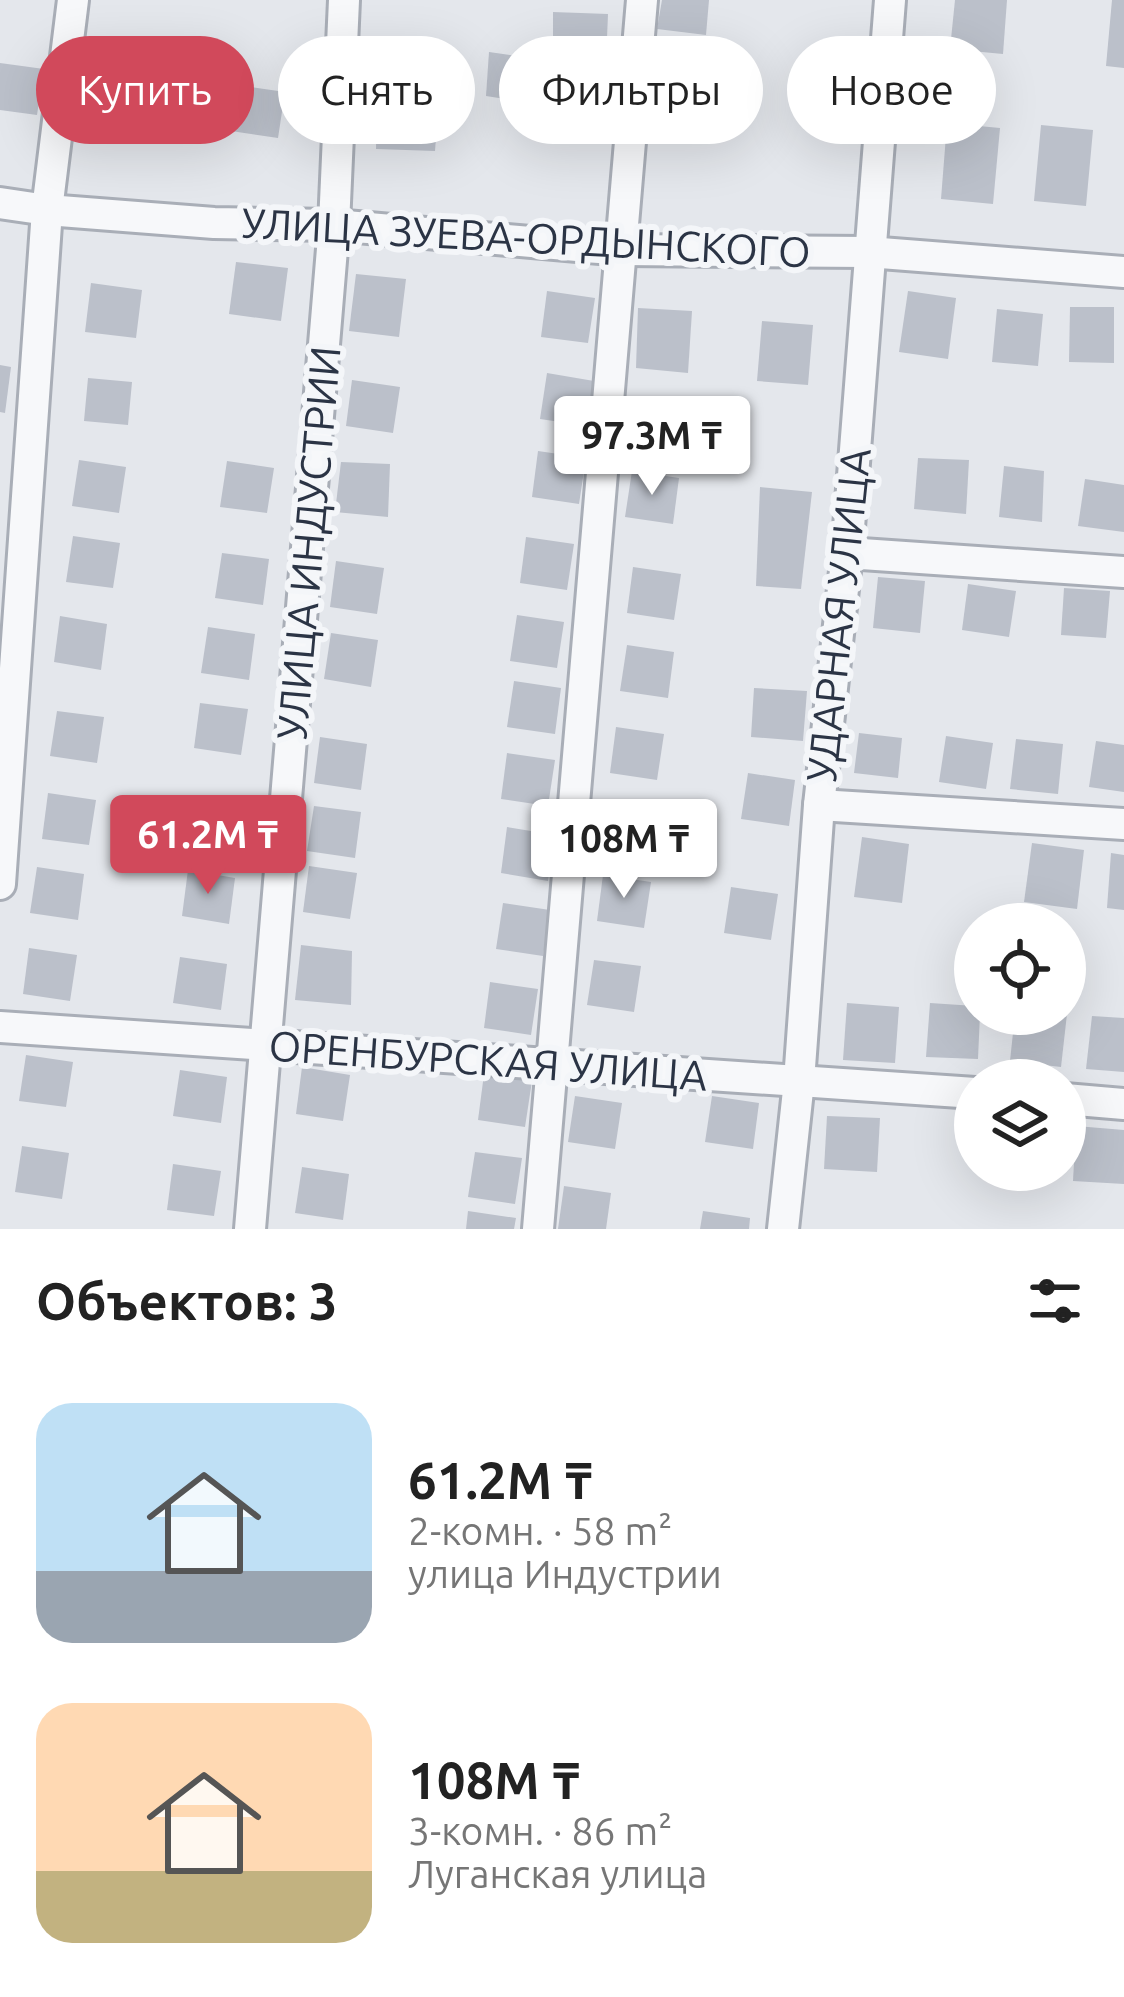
<!DOCTYPE html>
<html lang="ru">
<head>
<meta charset="utf-8">
<style>
  body { margin:0; font-family:Ubuntu,sans-serif; background:#f2f2f2; color:#222; height:100vh; display:flex; flex-direction:column; font-size:45px; white-space:nowrap }
  * { box-sizing:border-box; margin:0 }
  p { font-size:39px; color:#767676 }
  .icon { flex:none; width:66px; height:66px; fill:none; stroke:currentColor; stroke-width:2; stroke-linecap:round; stroke-linejoin:round }
  .map { position:relative; height:1229px; overflow:hidden }
  .sheet { display:flex; flex-direction:column; background:#fff; flex:1 }
  .sheet>* { flex:none }
  .guide { position:absolute; left:36px; top:36px; width:1053px; height:108px; display:flex; gap:24px }
  .fabs { position:absolute; left:954px; top:903px; display:grid; gap:24px }
  .fabs a { display:grid; place-items:center; width:132px; height:132px; border-radius:50%; background:#fff; box-shadow:0 12px 48px #0002; font-size:60px }
  .price { position:absolute; translate:-50% -102px; padding:0 27px; border-radius:12px; background:#fff; color:#222; font-size:39px; line-height:78px; filter:drop-shadow(0 3px 6px #0008) }
  .price::after { content:''; position:absolute; left:50%; top:72px; width:36px; height:27px; margin-left:-18px; background:inherit; clip-path:polygon(0 0,100% 0,50% 100%) }
  .price.selected { background:#d1495b; color:#fff }
  ul { padding:0; list-style:none }
  li { display:flex; align-items:center; gap:36px; height:300px; padding:0 36px }
  li span { display:grid; place-items:center; flex:none; width:336px; height:240px; border-radius:36px; color:#555 }
  li>.icon { margin-inline-start:auto }
  span .icon { width:144px; height:144px; fill:#fffc; stroke-width:1 }
  li b { font-size:51px }
  h2 { display:flex; justify-content:space-between; align-items:center; height:144px; padding:0 36px; font-size:51px }
  .tag { padding:0 42px; border-radius:54px; background:#fff; box-shadow:0 12px 48px #0002; font-size:42px; line-height:108px }
  .tag.selected { background:#d1495b; color:#fff }
  .map>svg:first-child { display:block }
  .building { fill:#bbc0ca }
  .lines { fill:none; stroke-linecap:round; stroke-linejoin:round }
  .street-casing { stroke:#a9aeb7; stroke-width:36 }
  .street { stroke:#f7f8fa; stroke-width:30 }
  .labels { text-anchor:middle; dominant-baseline:central; stroke-width:12; stroke-linejoin:round; paint-order:stroke }
  .street-label { font-size:42px; fill:#2b3445; stroke:#f4f6f9 }
</style>
</head>
<body>
<div class="map">
<svg width="1124" height="1229" viewBox="0 0 1124 1229">
  <rect width="100%" height="100%" fill="#e4e7ec"/>
  <!-- building -->
  <g class="building">
    <path d="M662,0H709L706,35L657,29Z"/>
    <path d="M955,0H1007L1003,54L950,49Z"/>
    <path d="M1112,0H1124V68L1106,66Z"/>
    <path d="M553,12L608,14L606,62L553,59Z"/>
    <path d="M489,52L531,58L530,103L486,96Z"/>
    <path d="M0,63L44,69L37,115L0,110Z"/>
    <path d="M115,76L162,83L155,129L108,122Z"/>
    <path d="M657,83L704,90L698,136L650,129Z"/>
    <path d="M238,85L285,92L278,138L231,131Z"/>
    <path d="M377,93L439,98L435,151L376,149Z"/>
    <path d="M947,123L1000,128L993,204L941,199Z"/>
    <path d="M1041,125L1093,130L1086,206L1034,201Z"/>
    <path d="M236,262L288,268L281,321L229,314Z"/>
    <path d="M356,274L406,279L399,337L349,331Z"/>
    <path d="M91,283L142,290L136,338L85,332Z"/>
    <path d="M547,291L595,298L588,343L541,337Z"/>
    <path d="M908,291L956,298L948,359L899,352Z"/>
    <path d="M1070,307H1114V363L1069,362Z"/>
    <path d="M638,308L692,311L688,373L636,368Z"/>
    <path d="M997,309L1043,314L1038,366L992,362Z"/>
    <path d="M762,321L813,325L808,385L757,381Z"/>
    <path d="M0,365L11,367L5,413L0,412Z"/>
    <path d="M547,373L594,381L588,426L540,419Z"/>
    <path d="M88,378L132,382L128,425L84,421Z"/>
    <path d="M352,380L400,387L393,433L346,426Z"/>
    <path d="M538,451L586,458L579,504L532,497Z"/>
    <path d="M918,458L969,460L966,514L914,509Z"/>
    <path d="M79,460L126,467L119,513L72,506Z"/>
    <path d="M227,461L274,468L267,513L220,507Z"/>
    <path d="M341,462L390,464L388,517L335,512Z"/>
    <path d="M1004,466L1044,471L1042,522L999,517Z"/>
    <path d="M632,471L679,478L673,524L625,517Z"/>
    <path d="M1085,479L1124,485V532L1078,526Z"/>
    <path d="M760,487L812,492L801,589L756,586Z"/>
    <path d="M73,536L120,543L113,588L66,582Z"/>
    <path d="M526,537L574,544L567,590L520,583Z"/>
    <path d="M222,553L269,559L263,605L215,598Z"/>
    <path d="M336,561L384,568L377,614L330,607Z"/>
    <path d="M633,567L681,574L674,620L627,613Z"/>
    <path d="M878,577L925,581L920,633L873,628Z"/>
    <path d="M968,584L1016,591L1009,637L962,630Z"/>
    <path d="M1064,588L1110,591L1106,638L1061,635Z"/>
    <path d="M517,615L564,622L557,668L510,661Z"/>
    <path d="M60,616L107,624L101,670L54,662Z"/>
    <path d="M208,627L255,634L249,680L201,673Z"/>
    <path d="M331,633L378,640L371,687L324,679Z"/>
    <path d="M627,645L674,652L668,698L620,691Z"/>
    <path d="M514,681L561,688L555,734L507,727Z"/>
    <path d="M754,688L807,691L803,741L751,737Z"/>
    <path d="M200,703L248,709L241,755L194,748Z"/>
    <path d="M57,711L104,717L97,763L50,756Z"/>
    <path d="M616,727L664,734L657,780L610,773Z"/>
    <path d="M859,733L902,738L898,778L854,773Z"/>
    <path d="M946,736L993,743L986,789L939,782Z"/>
    <path d="M320,737L367,744L361,790L314,783Z"/>
    <path d="M1016,739L1063,744L1058,794L1010,789Z"/>
    <path d="M1096,741L1124,745V792L1089,787Z"/>
    <path d="M507,753L555,760L548,806L501,799Z"/>
    <path d="M748,773L795,780L789,826L741,819Z"/>
    <path d="M48,793L96,800L89,845L42,839Z"/>
    <path d="M314,806L361,812L355,858L307,851Z"/>
    <path d="M507,827L555,835L548,881L501,873Z"/>
    <path d="M862,837L909,844L902,903L854,897Z"/>
    <path d="M1032,843L1084,850L1077,909L1024,902Z"/>
    <path d="M1111,853L1124,855V910L1107,908Z"/>
    <path d="M309,866L357,873L350,919L303,912Z"/>
    <path d="M37,867L84,874L78,920L30,913Z"/>
    <path d="M188,870L235,878L229,924L182,916Z"/>
    <path d="M603,875L651,882L644,928L597,921Z"/>
    <path d="M731,887L778,894L771,940L724,933Z"/>
    <path d="M503,903L550,910L543,956L496,949Z"/>
    <path d="M301,945L352,951L351,1005L295,1000Z"/>
    <path d="M29,948L77,955L70,1001L23,994Z"/>
    <path d="M180,957L227,964L221,1010L173,1003Z"/>
    <path d="M594,960L641,966L634,1012L587,1005Z"/>
    <path d="M490,982L538,989L531,1035L484,1028Z"/>
    <path d="M847,1003L899,1007L895,1063L843,1060Z"/>
    <path d="M930,1003L975,1006V1014H980L978,1059L926,1057Z"/>
    <path d="M1015,1014H1067L1061,1067L1010,1061Z"/>
    <path d="M1092,1016L1124,1018V1072L1086,1069Z"/>
    <path d="M26,1055L73,1062L66,1107L19,1101Z"/>
    <path d="M302,1067L350,1075L343,1121L296,1114Z"/>
    <path d="M180,1070L227,1077L221,1123L173,1116Z"/>
    <path d="M484,1074L532,1081L525,1127L478,1120Z"/>
    <path d="M575,1096L622,1103L615,1149L568,1142Z"/>
    <path d="M712,1096L759,1103L753,1149L705,1142Z"/>
    <path d="M827,1116L880,1118L877,1172L824,1169Z"/>
    <path d="M1076,1126L1124,1130V1184L1073,1181Z"/>
    <path d="M22,1146L69,1153L62,1199L15,1192Z"/>
    <path d="M475,1152L522,1158L515,1204L468,1197Z"/>
    <path d="M173,1164L221,1171L214,1216L167,1210Z"/>
    <path d="M302,1167L349,1174L343,1220L295,1213Z"/>
    <path d="M995,1170H1046L1045,1179L994,1174Z"/>
    <path d="M564,1186L611,1193L606,1229H558Z"/>
    <path d="M468,1211L516,1218L514,1229H466Z"/>
    <path d="M703,1211L750,1218L749,1229H700Z"/>
  </g>
  <g class="lines">
    <!-- street casing -->
    <g class="street-casing">
      <g id="street">
        <path d="M0,203L47,210L214,223L334,225L623,250L868,252L1124,272"/>
        <path d="M847,553L1124,572"/>
        <path d="M819,805L1124,824"/>
        <path d="M0,884L47,210L73,0"/>
        <path d="M0,1027L975,1093"/>
        <path d="M1065,1099L1124,1104"/>
        <path d="M250,1229L334,225L344,0"/>
        <path d="M538,1229L642,0"/>
        <path d="M783,1229L799,1081L819,805L847,553L890,0"/>
      </g>
    </g>
    <!-- street -->
    <use href="#street" class="street"/>
  </g>
  <g class="labels">
    <!-- street labels -->
    <g class="street-label">
      <text transform="translate(526 237) rotate(3)">УЛИЦА ЗУЕВА-ОРДЫНСКОГО</text>
      <text transform="translate(308 543) rotate(-85)">УЛИЦА ИНДУСТРИИ</text>
      <text transform="translate(838 615) rotate(-84)">УДАРНАЯ УЛИЦА</text>
      <text transform="translate(488 1060) rotate(4)">ОРЕНБУРСКАЯ УЛИЦА</text>
    </g>
  </g>
</svg>
<div class="fabs">
<a><svg class="icon" aria-label="locate" viewBox="0 0 24 24"><circle cx="12" cy="12" r="6"/><path d="M12 2v4M12 18v4M2 12h4M18 12h4"/></svg></a>
<a><svg class="icon" aria-label="layers" viewBox="0 0 24 24"><path d="M12 4l9 5-9 5-9-5zM3 14l9 5 9-5"/></svg></a>
</div>
<b class="price" style="left:652px;top:498px">97.3M ₸</b>
<b class="price selected" style="left:208px;top:897px">61.2M ₸</b>
<b class="price" style="left:624px;top:901px">108M ₸</b>
<div class="guide">
<a class="tag selected">Купить</a>
<a class="tag">Снять</a>
<a class="tag">Фильтры</a>
<a class="tag">Новое</a>
</div>
</div>
<section class="sheet">
<h2>Объектов: 3<svg class="icon" aria-label="filters" viewBox="0 0 24 24"><path d="M4 7h16M4 17h16"/><circle cx="9" cy="7" r="2"/><circle cx="15" cy="17" r="2"/></svg></h2>
<ul>
<li><span style="background:linear-gradient(#bfe0f5 70%,#9aa5b1 0)"><svg class="icon" aria-label="home" viewBox="0 0 24 24"><path d="M3 11l9-7 9 7M6 9v11h12V9"/></svg></span><div><b>61.2M ₸</b><p>2-комн. · 58 m²</p><p>улица Индустрии</p></div></li>
<li><span style="background:linear-gradient(#ffd9b3 70%,#c2b280 0)"><svg class="icon" aria-label="home" viewBox="0 0 24 24"><path d="M3 11l9-7 9 7M6 9v11h12V9"/></svg></span><div><b>108M ₸</b><p>3-комн. · 86 m²</p><p>Луганская улица</p></div></li>
</ul>
</section>
</body>
</html>
